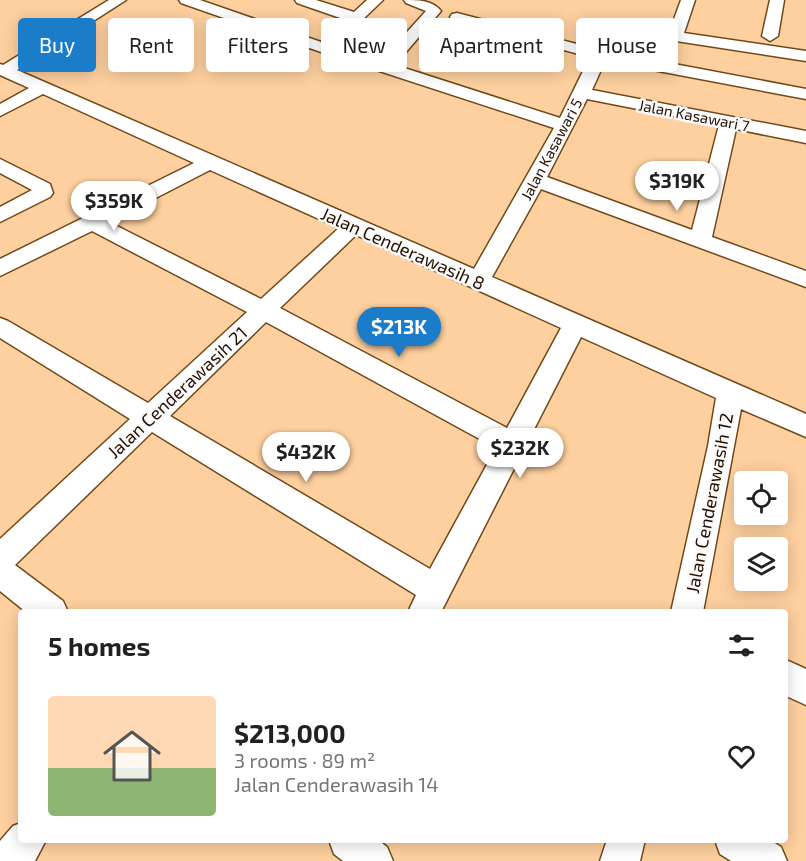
<!DOCTYPE html>
<html lang="en">
<head>
<meta charset="utf-8">
<style>
  body { margin:0; font-family:"Exo 2",sans-serif; background:#f6f6f6; color:#202124; height:100vh; display:flex; flex-direction:column; font-size:22px; white-space:nowrap }
  * { box-sizing:border-box; margin:0 }
  p { font-size:20px; color:#757577 }
  .icon { flex:none; width:33px; height:33px; fill:none; stroke:currentColor; stroke-width:2; stroke-linecap:round; stroke-linejoin:round }
  .map { position:relative; flex:1; overflow:hidden }
  .panel { position:absolute; left:18px; top:609px; width:770px; height:234px; display:flex; flex-direction:column; background:#fff; border-radius:6px; box-shadow:0 3px 15px #0003 }
  .panel>* { flex:none }
  .guide { position:absolute; left:18px; top:18px; width:771px; height:54px; display:flex; gap:12px }
  .tools { position:absolute; left:734px; top:471px; display:grid; gap:12px }
  .tools a { display:grid; place-items:center; width:54px; height:54px; border-radius:6px; background:#fff; box-shadow:0 3px 15px #0003; font-size:30px }
  .price { position:absolute; translate:-50% -51px; padding:0 14px; border-radius:21px; background:#fff; color:#222; font-size:20px; line-height:39px; filter:drop-shadow(0 2px 3px #0008) }
  .price::after { content:''; position:absolute; left:50%; top:36px; width:18px; height:14px; margin-left:-9px; background:inherit; clip-path:polygon(0 0,100% 0,50% 100%) }
  .price.current { background:#1b7dc9; color:#fff }
  ul { padding:0; list-style:none }
  li { display:flex; align-items:center; gap:18px; height:150px; padding:0 30px }
  li span { display:grid; place-items:center; flex:none; width:168px; height:120px; border-radius:6px; color:#555 }
  li>.icon { margin-inline-start:auto }
  span .icon { width:72px; height:72px; fill:#fffc; stroke-width:1 }
  li b { font-size:26px }
  h2 { display:flex; justify-content:space-between; align-items:center; height:72px; padding:0 30px; font-size:26px }
  .pill { padding:0 21px; border-radius:6px; background:#fff; box-shadow:0 3px 15px #0003; font-size:21px; line-height:54px }
  .pill.current { background:#1b7dc9; color:#fff }
  .map>svg:first-child { display:block }
  .lines { fill:none; stroke-linecap:round; stroke-linejoin:round }
  .minor-casing { stroke:#704919; stroke-width:3 }
  .minor { fill:#fff; fill-rule:evenodd }
  .labels { text-anchor:middle; dominant-baseline:central; stroke-width:5; stroke-linejoin:round; paint-order:stroke }
  .far-street-label { font-size:15px; fill:#251000; stroke:#fafafa }
  .street-label { font-size:18px; fill:#251000; stroke:#fafafa }
</style>
</head>
<body>
<div class="map">
<svg width="806" height="861" viewBox="0 0 806 861">
  <rect width="100%" height="100%" fill="#fed09f"/>
  <g class="lines">
    <!-- minor casing -->
    <g class="minor-casing">
      <g id="minor">
        <path d="M109,0H126L17,70L474,269L554,128L318,51L181,3L179,0H200L321,42L346,20L297,3L295,0H316L354,12L367,0H383L335,46L381,61L426,11L406,3L404,0C419,0 432,0 441,11L395,65L560,118L590,57L452,20L450,17L452,14L457,13L596,49C609,38 619,30 636,25L670,30L681,0H695L684,33L806,51V61L637,35L627,38L611,52L806,89V99L605,61L592,90L806,131V143L736,129L712,237L806,271V287L541,189L492,277L806,414V437L741,409L703,612H671L708,446L716,398L581,337L441,612H408L416,595L152,432L15,565L63,601L68,612H26L0,591V539L130,419L0,338V318L8,321L148,403L247,312L92,231L0,276V259L194,163L43,94L0,116V104L29,88L0,75V64L3,65ZM587,99L719,125L692,230L547,177ZM210,170L339,228L261,299L109,222ZM356,235L561,328L507,428L280,308ZM266,322L496,448L430,569L170,416Z"/>
        <path d="M770,0H784L778,36L770,41L762,36Z"/>
        <path d="M0,159L50,184L53,193L50,197L0,222V207L32,190L0,173Z"/>
        <path d="M784,659L806,669V705L784,695Z"/>
        <path d="M21,823V840H46L35,861H0V841L13,826Z"/>
        <path d="M329,840H378L387,847L393,861H343L334,854Z"/>
        <path d="M607,840H645L640,861H600Z"/>
        <path d="M715,840H770L781,847L787,861H731L720,854Z"/>
      </g>
    </g>
    <!-- minor -->
    <use href="#minor" class="minor"/>
  </g>
  <g class="labels">
    <!-- far-street labels -->
    <g class="far-street-label">
      <text transform="translate(694 115) rotate(11)">Jalan Kasawari 7</text>
      <text transform="translate(551 149) rotate(-62)">Jalan Kasawari 5</text>
    </g>
    <!-- street labels -->
    <g class="street-label">
      <text transform="translate(403 248) rotate(24)">Jalan Cenderawasih 8</text>
      <text transform="translate(177 392) rotate(-43)">Jalan Cenderawasih 21</text>
      <text transform="translate(709 503) rotate(-79)">Jalan Cenderawasih 12</text>
    </g>
  </g>
</svg>
<div class="tools">
<a><svg class="icon" aria-label="locate" viewBox="0 0 24 24"><circle cx="12" cy="12" r="6"/><path d="M12 2v4M12 18v4M2 12h4M18 12h4"/></svg></a>
<a><svg class="icon" aria-label="layers" viewBox="0 0 24 24"><path d="M12 4l9 5-9 5-9-5zM3 14l9 5 9-5"/></svg></a>
</div>
<b class="price" style="left:677px;top:212px">$319K</b>
<b class="price" style="left:114px;top:232px">$359K</b>
<b class="price current" style="left:399px;top:358px">$213K</b>
<b class="price" style="left:520px;top:479px">$232K</b>
<b class="price" style="left:306px;top:483px">$432K</b>
<div class="guide">
<a class="pill current">Buy</a>
<a class="pill">Rent</a>
<a class="pill">Filters</a>
<a class="pill">New</a>
<a class="pill">Apartment</a>
<a class="pill">House</a>
</div>
<section class="panel">
<h2>5 homes<svg class="icon" aria-label="filters" viewBox="0 0 24 24"><path d="M4 7h16M4 17h16"/><circle cx="9" cy="7" r="2"/><circle cx="15" cy="17" r="2"/></svg></h2>
<ul>
<li><span style="background:linear-gradient(#ffd9b3 60%,#8fb573 0)"><svg class="icon" aria-label="home" viewBox="0 0 24 24"><path d="M3 11l9-7 9 7M6 9v11h12V9"/></svg></span><div><b>$213,000</b><p>3 rooms · 89 m²</p><p>Jalan Cenderawasih 14</p></div><svg class="icon" aria-label="heart" viewBox="0 0 24 24"><path d="M12 20l-8-8c-3-5 5-10 8-4 3-6 11-1 8 4z"/></svg></li>
</ul>
</section>
</div>
</body>
</html>
